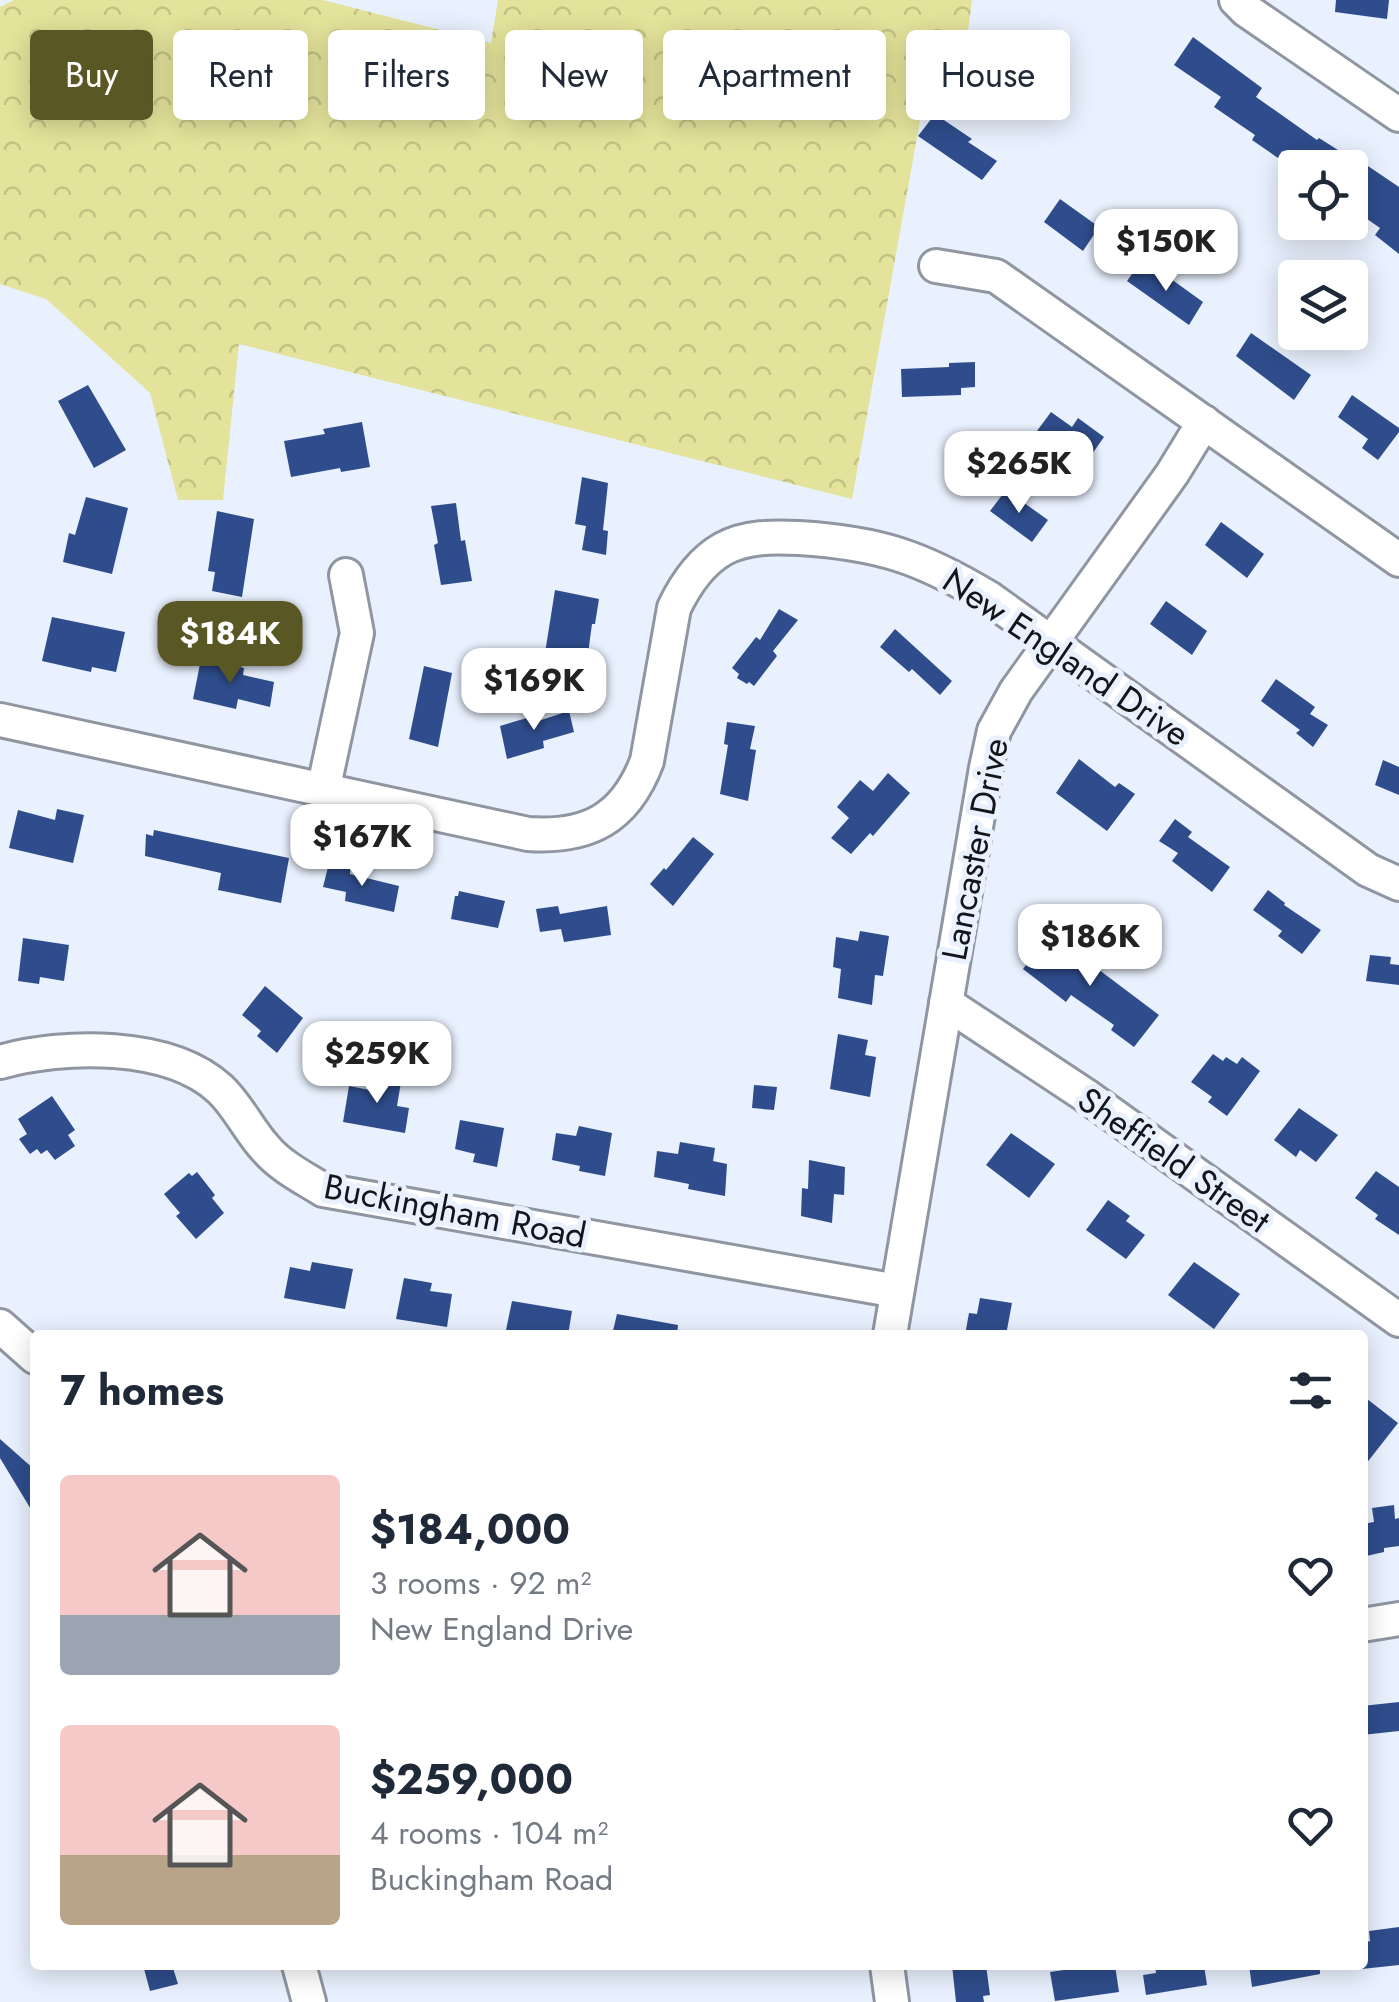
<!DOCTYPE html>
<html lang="en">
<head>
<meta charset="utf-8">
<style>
  body { margin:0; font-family:Jost,sans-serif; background:#f2f2f3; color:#1f2937; height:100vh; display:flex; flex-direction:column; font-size:38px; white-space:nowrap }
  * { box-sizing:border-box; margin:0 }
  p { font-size:32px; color:#747a83 }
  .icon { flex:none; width:55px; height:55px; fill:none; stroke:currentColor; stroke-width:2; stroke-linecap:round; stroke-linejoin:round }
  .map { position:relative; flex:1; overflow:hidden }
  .details { position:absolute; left:30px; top:1330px; width:1338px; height:640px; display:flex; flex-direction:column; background:#fff; border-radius:10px; box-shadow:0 5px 25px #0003 }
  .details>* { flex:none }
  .hud { position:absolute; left:30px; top:30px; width:1340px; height:90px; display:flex; gap:20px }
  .buttons { position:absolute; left:1278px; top:150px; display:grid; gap:20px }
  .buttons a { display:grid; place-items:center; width:90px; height:90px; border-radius:10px; background:#fff; box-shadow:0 5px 25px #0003; font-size:50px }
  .price { position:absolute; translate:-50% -85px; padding:0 22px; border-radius:20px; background:#fff; color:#222; font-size:32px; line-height:65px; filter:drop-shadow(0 2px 5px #0008) }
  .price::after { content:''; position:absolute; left:50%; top:60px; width:30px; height:22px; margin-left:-15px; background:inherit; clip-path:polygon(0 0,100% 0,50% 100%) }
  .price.on { background:#595825; color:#fff }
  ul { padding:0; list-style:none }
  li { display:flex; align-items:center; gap:30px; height:250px; padding:0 30px }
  li span { display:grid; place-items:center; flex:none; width:280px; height:200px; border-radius:10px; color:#555 }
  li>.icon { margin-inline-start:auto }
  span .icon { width:120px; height:120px; fill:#fffc; stroke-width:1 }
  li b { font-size:42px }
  h2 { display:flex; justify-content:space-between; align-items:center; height:120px; padding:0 30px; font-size:42px }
  .chip { padding:0 35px; border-radius:10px; background:#fff; box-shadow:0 5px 25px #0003; font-size:35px; line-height:90px }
  .chip.on { background:#595825; color:#fff }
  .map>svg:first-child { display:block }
  .forest { fill:url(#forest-crowns) }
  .building { fill:#2f4d8c }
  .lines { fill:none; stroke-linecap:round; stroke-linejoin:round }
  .minor-casing { stroke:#8f96a2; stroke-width:38 }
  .minor { stroke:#fff; stroke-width:32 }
  .labels { text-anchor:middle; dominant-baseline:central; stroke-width:10; stroke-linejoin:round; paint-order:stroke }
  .street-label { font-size:35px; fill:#13151a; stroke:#e9f1fe }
</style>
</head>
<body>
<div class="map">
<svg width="1399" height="2002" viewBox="0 0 1399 2002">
  <defs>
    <pattern id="forest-crowns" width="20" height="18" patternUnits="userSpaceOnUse" patternTransform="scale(2.5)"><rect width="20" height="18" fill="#e4e39b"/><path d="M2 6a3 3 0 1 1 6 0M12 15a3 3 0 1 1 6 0" fill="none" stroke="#c3c285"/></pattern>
  </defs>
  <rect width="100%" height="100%" fill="#e9f1fe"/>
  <!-- forest -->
  <path class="forest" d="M14,0H323L491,43L498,0H972L966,48L921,115L852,499L239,344L223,500H178L150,393L46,299L0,284V7Z"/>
  <!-- building -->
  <g class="building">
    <path d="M1336,0H1389L1387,19L1335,12Z"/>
    <path d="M1193,37L1262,88L1256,97L1317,140L1319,138L1357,162L1359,160L1399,187V254L1375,235L1380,228L1350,207V168H1305L1282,151L1278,158L1252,140L1255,135L1214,107L1221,97L1174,65Z"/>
    <path d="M935,114L972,139L968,142L997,161L982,180L918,136Z"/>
    <path d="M1060,199L1099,227L1083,251L1044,222Z"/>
    <path d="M1140,263L1169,283L1171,279L1203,302L1189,325L1127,281Z"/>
    <path d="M1251,333L1311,375L1294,400L1236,356Z"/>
    <path d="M975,362V387L961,388V395L902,397L901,369L949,367V363Z"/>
    <path d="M88,385L126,450L94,468L58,401Z"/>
    <path d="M1352,395L1399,428V432L1378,460L1362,448L1368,439L1338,417Z"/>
    <path d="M1051,412L1072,427L1078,418L1104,437L1090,457L1080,449L1075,457L1053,443L1050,446L1034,435Z"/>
    <path d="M362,422L370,467L341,472L340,468L291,477L284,441L325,434L323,429Z"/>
    <path d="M582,477L608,483L603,530L608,531L606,555L582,550L586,526L575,524Z"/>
    <path d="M1006,490L1048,520L1032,542L990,511Z"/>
    <path d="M86,497L128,508L112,574L63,562L69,533L75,535Z"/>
    <path d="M456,503L461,541L465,540L472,581L441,585L434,545L438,543L431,506Z"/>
    <path d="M217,511L254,519L242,597L212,591L215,572L208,571Z"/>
    <path d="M1221,522L1264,554L1247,578L1205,545Z"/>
    <path d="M555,590L599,599L595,624H592L587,661L545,653Z"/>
    <path d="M1166,601L1207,631L1192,655L1150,624Z"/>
    <path d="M779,609L798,620L773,651L777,656L754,686L749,682L747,684L737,678L739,674L732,668L756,637L760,640Z"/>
    <path d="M52,617L125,632L116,672L92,667L91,672L42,661Z"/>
    <path d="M895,629L952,681L940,695L912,669L909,672L880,647Z"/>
    <path d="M201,659L244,668L243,675L274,682L270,707L238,699L236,709L193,699Z"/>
    <path d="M424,666L452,673L438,747L409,739Z"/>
    <path d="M1276,679L1315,707L1310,714L1328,725L1313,747L1296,733L1300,730L1261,701Z"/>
    <path d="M569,711L574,732L543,741L544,748L507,759L500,726L537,715L538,721Z"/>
    <path d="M727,722L755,726L750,749L756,750L748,801L720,794L728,745L724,744Z"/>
    <path d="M1079,759L1115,787L1119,783L1135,794L1107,831L1056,793Z"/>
    <path d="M1383,760L1399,767V795L1375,785Z"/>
    <path d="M888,773L910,793L873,836L870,833L851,854L831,838L849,818L837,807L860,780L873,791Z"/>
    <path d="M57,809L84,815L73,863L9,848L18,810L55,820Z"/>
    <path d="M1175,819L1192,832L1188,837L1230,867L1212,892L1172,861L1178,853L1159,841Z"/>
    <path d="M154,830L289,858L281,903L218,890L221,873L145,856L146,834L153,836Z"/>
    <path d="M693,837L714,854L673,906L650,884L664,868L666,870Z"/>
    <path d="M329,863L350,868V874L399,886L394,912L345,901L346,892L323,887Z"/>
    <path d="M1268,890L1285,903L1284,905L1321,930L1302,954L1278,936L1282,931L1253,910Z"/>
    <path d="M459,891L505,901L498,928L451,919L455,896H458Z"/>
    <path d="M558,906L560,914L607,906L611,935L564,942L561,929L540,932L536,909Z"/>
    <path d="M860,931L889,936L883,976L875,975L872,1005L838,998L841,969L833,967L836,937L858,941Z"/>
    <path d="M1050,933L1159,1015L1134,1047L1111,1030L1114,1025L1071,995L1066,1002L1023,969Z"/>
    <path d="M23,938L69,945L64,981L40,977L39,984L18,981Z"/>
    <path d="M1370,955L1391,957L1390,964L1399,965V985L1366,981Z"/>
    <path d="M265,986L303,1018L277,1053L257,1036L261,1031L242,1015Z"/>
    <path d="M838,1034L868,1040L865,1055L876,1057L870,1097L830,1089Z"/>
    <path d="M1213,1054L1223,1061L1226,1057L1237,1064L1242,1057L1260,1071L1227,1116L1208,1102L1212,1097L1191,1082Z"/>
    <path d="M372,1077L401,1082L397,1106L409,1108L405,1133L343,1122L349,1086L370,1090Z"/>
    <path d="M754,1085L777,1087L774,1110L752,1108Z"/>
    <path d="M52,1096L75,1130L68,1135L75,1146L55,1160L47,1150L41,1154L37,1149L30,1154L19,1139L27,1134L18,1119Z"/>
    <path d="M1299,1108L1338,1135L1316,1162L1300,1150L1296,1157L1274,1140Z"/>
    <path d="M460,1120L504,1128L497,1167L473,1162L475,1154L455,1149Z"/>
    <path d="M579,1126L612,1133L605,1176L579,1171L580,1166L552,1160L556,1133L576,1136Z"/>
    <path d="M1011,1133L1055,1164L1029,1198L986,1165Z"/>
    <path d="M680,1142L715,1148L713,1161L727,1164L725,1196L688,1189L689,1184L654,1177L657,1151L678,1154Z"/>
    <path d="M809,1160L845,1167L844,1195L834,1194L832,1223L801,1216L802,1188L808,1189Z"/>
    <path d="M1376,1171L1399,1187V1235L1375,1219L1378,1215L1355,1198Z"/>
    <path d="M197,1172L215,1195L212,1198L224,1213L196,1239L176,1216L180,1213L164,1194L189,1173L192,1176Z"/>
    <path d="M1108,1200L1130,1216L1126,1221L1145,1235L1126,1259L1086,1230Z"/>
    <path d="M312,1262L353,1269L345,1309L284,1298L290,1267L310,1271Z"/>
    <path d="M1194,1262L1240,1294L1214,1329L1168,1295Z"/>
    <path d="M404,1278L432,1283L430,1291L452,1294L447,1327L396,1319Z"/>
    <path d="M980,1298L1012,1303L1006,1335H965L969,1313L977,1314Z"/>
    <path d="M512,1301L572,1311L568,1335H505Z"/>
    <path d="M617,1314L678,1325L677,1335H612Z"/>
    <path d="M1362,1395L1398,1423L1362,1469Z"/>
    <path d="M0,1439L35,1470V1516L0,1458Z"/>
    <path d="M1394,1505L1395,1519L1399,1518V1546L1384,1548V1552L1362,1557V1524L1374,1522L1372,1508Z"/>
    <path d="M1399,1702V1731L1362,1735V1706Z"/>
    <path d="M1399,1927V1965L1362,1969V1943L1370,1941L1369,1931Z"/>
    <path d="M143,1965H172L178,1984L150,1991Z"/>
    <path d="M952,1965H986L990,1995L983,1996L984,2002H956Z"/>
    <path d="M1098,1965H1115L1119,1992L1055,2001L1050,1972Z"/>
    <path d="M1155,1965H1204L1207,1985L1146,1995L1143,1975L1156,1973Z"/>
    <path d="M1249,1965H1320V1974L1252,1987Z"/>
  </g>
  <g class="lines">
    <!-- minor casing -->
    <g class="minor-casing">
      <g id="minor">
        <path d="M1236,0L1246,10L1399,115"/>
        <path d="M936,266L996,276L1399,560"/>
        <path d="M0,720L528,834C588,838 625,819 647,761L674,608C685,585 700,562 723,549C747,536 773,537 799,538C879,543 921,557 989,598L1368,870L1399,884"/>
        <path d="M323,791L357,633L346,575"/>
        <path d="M946,1003L1085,1095L1399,1320"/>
        <path d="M0,1062C63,1044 169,1042 220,1089C239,1107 249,1131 267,1150C282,1167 304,1178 323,1190L897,1291"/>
        <path d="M0,1326L35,1357"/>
        <path d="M890,1335L986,768L994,731L1016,691L1172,474L1204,422"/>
        <path d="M1362,1625L1399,1619"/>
        <path d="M299,1965L309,2002"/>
        <path d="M887,1965L892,2002"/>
      </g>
    </g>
    <!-- minor -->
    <use href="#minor" class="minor"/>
  </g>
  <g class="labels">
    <!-- street labels -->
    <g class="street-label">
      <text transform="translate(1066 657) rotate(34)">New England Drive</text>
      <text transform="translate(975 849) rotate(-79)">Lancaster Drive</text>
      <text transform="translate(1174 1160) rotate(35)">Sheffield Street</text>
      <text transform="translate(455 1211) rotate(11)">Buckingham Road</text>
    </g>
  </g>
</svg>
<div class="buttons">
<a><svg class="icon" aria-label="locate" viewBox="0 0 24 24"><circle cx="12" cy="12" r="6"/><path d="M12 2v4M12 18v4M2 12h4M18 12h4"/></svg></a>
<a><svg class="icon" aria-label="layers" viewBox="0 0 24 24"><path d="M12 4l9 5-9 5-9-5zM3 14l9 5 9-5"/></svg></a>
</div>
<b class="price" style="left:1166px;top:294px">$150K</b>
<b class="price" style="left:1019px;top:516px">$265K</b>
<b class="price on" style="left:230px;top:686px">$184K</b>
<b class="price" style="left:534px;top:733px">$169K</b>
<b class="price" style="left:362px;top:889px">$167K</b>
<b class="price" style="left:1090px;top:989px">$186K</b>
<b class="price" style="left:377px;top:1106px">$259K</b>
<div class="hud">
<a class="chip on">Buy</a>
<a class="chip">Rent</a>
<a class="chip">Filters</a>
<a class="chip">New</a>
<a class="chip">Apartment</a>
<a class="chip">House</a>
</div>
<section class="details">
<h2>7 homes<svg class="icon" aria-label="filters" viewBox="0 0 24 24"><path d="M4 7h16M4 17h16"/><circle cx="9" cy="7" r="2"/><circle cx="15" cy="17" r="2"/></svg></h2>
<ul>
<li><span style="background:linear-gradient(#f6c9c9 70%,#9aa5b1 0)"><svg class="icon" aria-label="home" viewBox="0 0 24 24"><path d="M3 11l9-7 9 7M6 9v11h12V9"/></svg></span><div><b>$184,000</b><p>3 rooms · 92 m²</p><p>New England Drive</p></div><svg class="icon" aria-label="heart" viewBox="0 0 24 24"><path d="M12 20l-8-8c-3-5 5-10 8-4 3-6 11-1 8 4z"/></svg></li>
<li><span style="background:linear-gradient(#f6c9c9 65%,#b9a48a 0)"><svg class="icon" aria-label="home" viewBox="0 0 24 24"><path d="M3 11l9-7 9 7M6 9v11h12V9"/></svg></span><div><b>$259,000</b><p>4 rooms · 104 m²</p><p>Buckingham Road</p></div><svg class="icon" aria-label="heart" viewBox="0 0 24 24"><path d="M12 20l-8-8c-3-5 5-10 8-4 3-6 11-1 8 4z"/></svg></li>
</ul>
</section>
</div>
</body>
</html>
